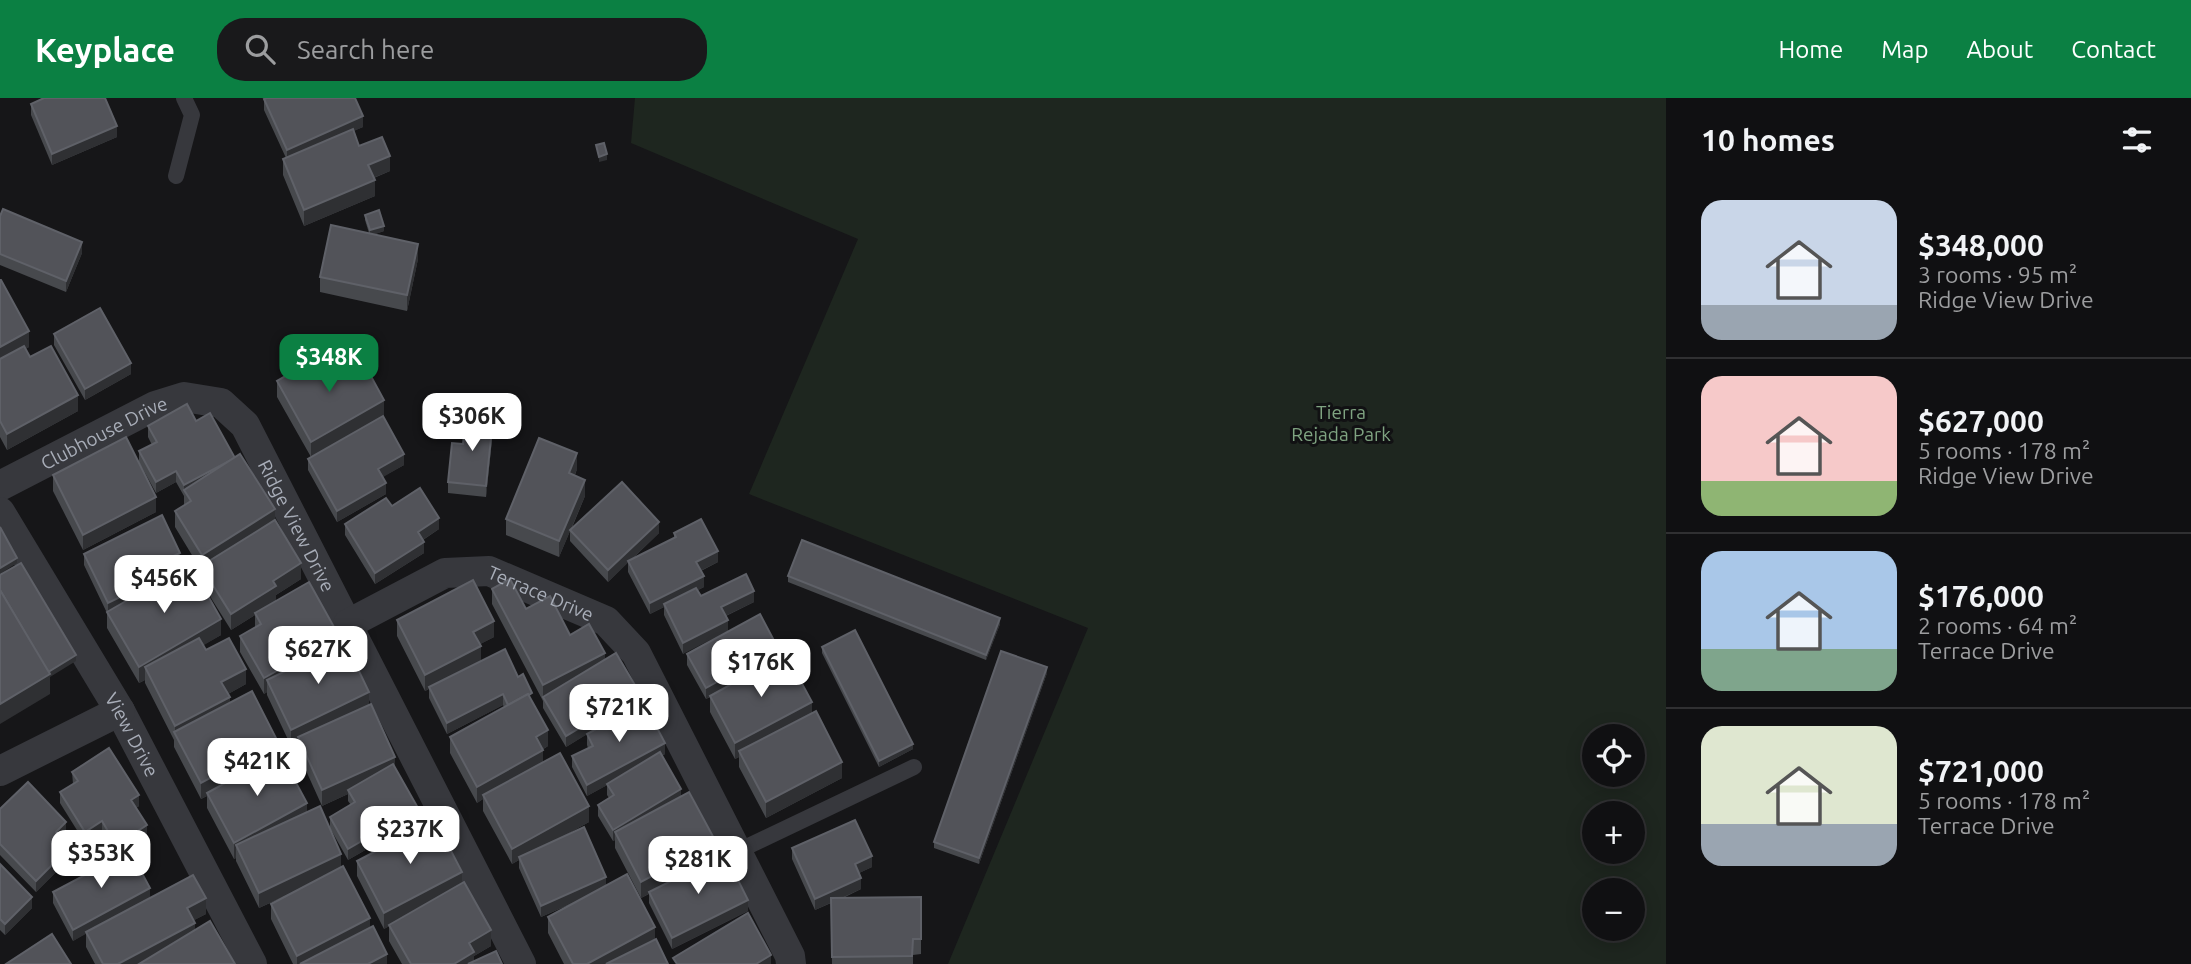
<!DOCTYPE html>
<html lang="en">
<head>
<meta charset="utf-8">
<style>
  body { margin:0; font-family:Ubuntu,sans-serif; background:#19191b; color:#f1f3f6; height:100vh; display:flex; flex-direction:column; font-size:26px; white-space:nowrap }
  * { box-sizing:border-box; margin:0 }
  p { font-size:23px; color:#9c9d9f }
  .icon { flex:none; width:38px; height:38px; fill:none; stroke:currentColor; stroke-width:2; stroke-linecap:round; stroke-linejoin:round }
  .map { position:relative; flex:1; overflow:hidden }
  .side { display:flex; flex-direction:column; background:#101012; width:525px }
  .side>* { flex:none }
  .tools { position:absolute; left:1582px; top:626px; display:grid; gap:14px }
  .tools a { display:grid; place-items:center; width:63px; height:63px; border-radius:50%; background:#101012; box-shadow:0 4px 18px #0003,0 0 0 2px #303032; font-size:35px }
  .price { position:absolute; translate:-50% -60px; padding:0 16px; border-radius:14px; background:#fff; color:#222; font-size:23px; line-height:46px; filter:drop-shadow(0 2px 4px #0008) }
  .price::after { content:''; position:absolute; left:50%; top:42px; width:21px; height:16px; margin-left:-10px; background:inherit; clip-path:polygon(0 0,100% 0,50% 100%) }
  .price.active { background:#0b8043; color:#fff }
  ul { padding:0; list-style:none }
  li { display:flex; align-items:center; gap:21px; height:175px; padding:0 35px }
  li+li { border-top:2px solid #303032 }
  li span { display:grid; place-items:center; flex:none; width:196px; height:140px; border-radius:21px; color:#555 }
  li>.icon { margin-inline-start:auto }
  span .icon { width:84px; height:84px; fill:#fffc; stroke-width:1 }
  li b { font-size:30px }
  h2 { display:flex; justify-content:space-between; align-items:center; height:84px; padding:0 35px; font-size:30px }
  header { display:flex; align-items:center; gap:42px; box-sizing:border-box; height:98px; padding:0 35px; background:#0b8043; color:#fff }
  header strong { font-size:33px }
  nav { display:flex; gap:38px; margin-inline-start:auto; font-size:24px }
  .search { width:490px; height:63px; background:#19191b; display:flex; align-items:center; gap:18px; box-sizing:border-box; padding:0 24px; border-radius:28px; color:#9c9d9f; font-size:26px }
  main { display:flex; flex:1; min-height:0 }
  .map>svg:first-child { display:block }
  .green { fill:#1e261f; fill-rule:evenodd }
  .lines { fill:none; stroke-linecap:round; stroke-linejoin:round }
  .lane { stroke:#37383d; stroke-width:16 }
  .street { stroke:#37383d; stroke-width:30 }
  .wall { fill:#47494d }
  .shaded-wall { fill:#2f3033 }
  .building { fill:#525359; stroke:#5f6168; stroke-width:2 }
  .labels { text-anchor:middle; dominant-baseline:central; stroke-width:6; stroke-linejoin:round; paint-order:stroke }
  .park-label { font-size:19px; fill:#7fa381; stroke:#111113 }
  .street-label { font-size:19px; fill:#a8adb8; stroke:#111113 }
</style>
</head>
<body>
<header>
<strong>Keyplace</strong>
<div class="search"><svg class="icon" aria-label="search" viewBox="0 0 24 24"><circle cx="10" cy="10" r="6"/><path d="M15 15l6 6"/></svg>Search here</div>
<nav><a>Home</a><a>Map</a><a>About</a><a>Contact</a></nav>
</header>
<main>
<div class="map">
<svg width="1666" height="866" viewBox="0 0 1666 866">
  <rect width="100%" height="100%" fill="#161618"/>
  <!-- green -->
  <path class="green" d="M635,0H1666V866H948L1088,530L749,396L858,141L631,45ZM1594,639H1633V677H1594ZM1594,716H1633V754H1594ZM1594,793H1633V831H1594Z"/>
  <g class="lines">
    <!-- lane -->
    <g class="lane">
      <path d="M176,78L192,17L184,0"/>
      <path d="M738,753L914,669"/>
    </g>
    <!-- street -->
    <g class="street">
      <path id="s1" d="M0,388L155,308L184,299L221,305L245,327L521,866"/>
      <path id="s2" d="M0,414L120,613L252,866"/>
      <path id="s3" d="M348,526L445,475L489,473L606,523L636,555L790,858L791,866"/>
      <path d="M0,673L120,613"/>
    </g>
  </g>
  <!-- wall -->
  <g class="wall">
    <path d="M264,1L363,29L353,33L359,48L390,73L374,80L375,98L304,128L283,77V61L286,60L264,12Z"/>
    <path d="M31,6L117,39L52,67L31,17Z"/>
    <path d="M365,117L384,133L375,136L418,161L407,213L320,194V179L369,135L365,122Z"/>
    <path d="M0,118L82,155L66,194L0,167Z"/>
    <path d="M0,182L29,249L25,251L30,259L78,313L7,352L0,339Z"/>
    <path d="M54,236L131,276L85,302L54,247Z"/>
    <path d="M335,272L384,318L383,319L404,367L382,379L386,396L337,424L308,372V361L311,359L277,299V283Z"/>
    <path d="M196,323L235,360L275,423L301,481L276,497V503L339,547L369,606L395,671L426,726L462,786L491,848L474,858V863L502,866H402L389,843V828L384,831L357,778V763L377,752L374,747L348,762L330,730V719L351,707L348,703V696L322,708L298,655V644L291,648L267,597V594L264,596L240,554V538L255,529V517L231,532L201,484V472L175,429V413L184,408V398L176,384L156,395L139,364V353L152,347L148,339V328Z"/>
    <path d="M493,332L486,399L448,395V384L463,346Z"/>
    <path d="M577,371L575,377L585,398L571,432L659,435L630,463L674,440V435L718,464L701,473L704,489L698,492L701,498L754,504L726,518L683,556L664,517V509L650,516L628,474V464L608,484L570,443V433L559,459L506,437V421Z"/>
    <path d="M53,377L156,414L83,452L53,393Z"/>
    <path d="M392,408L439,431L423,442L424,455L375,486L345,437V426Z"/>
    <path d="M84,456L180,466L164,473L166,480L221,537L203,547L206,552L246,586L228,596L230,604L278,655L307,714L341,769L387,866H293L271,821V806L292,795L259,810L236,763V760L234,761L207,710V698L201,701L174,649V642L145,585V582L139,585L107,530V515L84,467Z"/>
    <path d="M788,478L1000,526L986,562L788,484Z"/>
    <path d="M492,491L570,537L605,562L639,605L600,629L665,656L662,658L681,698L716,760L694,771L748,813L672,851L649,805V796L641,800L615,750V742L613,743L598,718V707L609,700L607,697V687L587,698L572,669V658L588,650L587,647V636L566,649L543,610V603L492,506Z"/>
    <path d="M397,522L494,539L480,546L481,563L518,579L532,603L548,648L542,652L543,665L589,724L558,741L606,787L655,841L668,866H564L548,835V819L580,802L541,819L519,770V762L512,766L483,713V701L477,705L450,655V639L504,609L503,607L447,636L429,600V591L425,593L397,538Z"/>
    <path d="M822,549L913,651L879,669L822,555Z"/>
    <path d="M687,556L778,561L812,615L842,680L766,720L739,669V659L735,661L710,614V599L706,601L687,567Z"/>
    <path d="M1047,575L979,766L934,750V744Z"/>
    <path d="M72,674L139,708L136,710L147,738L116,758L102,734L85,745L60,705V694L73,686Z"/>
    <path d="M0,711L66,735L61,740L70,760L36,794L0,757Z"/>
    <path d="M792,750L872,769L859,775L861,791L843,800L921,799V856L913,857V866H832L831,805L815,812L792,761Z"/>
    <path d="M0,766L32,810L5,837L0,832Z"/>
    <path d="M53,794L150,799L206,816L194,822L195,832L235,866H95L86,849V835L73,843L53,805Z"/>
  </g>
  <!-- shaded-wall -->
  <g class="shaded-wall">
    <path d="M363,18V29L287,63V52Z"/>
    <path d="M117,28V39L52,67V56Z"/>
    <path d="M607,56V62L599,64V59Z"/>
    <path d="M390,58V73L368,82V67Z"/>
    <path d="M375,82V98L304,128V112Z"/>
    <path d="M384,128V133L370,138V132Z"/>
    <path d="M82,144V155L66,194V183Z"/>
    <path d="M418,146V161L407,213V197Z"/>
    <path d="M29,233V249L0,265V249Z"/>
    <path d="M131,265V276L85,302V291Z"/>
    <path d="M78,297V313L7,352V336Z"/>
    <path d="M384,302V318L311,359V344Z"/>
    <path d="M493,321V332L486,399V388Z"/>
    <path d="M577,355V371L569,391V375Z"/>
    <path d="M404,356V367L378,382V371Z"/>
    <path d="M235,360L184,392V387Z"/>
    <path d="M176,373V384L156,395V384Z"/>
    <path d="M585,382V398L559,459V443Z"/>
    <path d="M386,385V396L337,424V413Z"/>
    <path d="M156,399V414L83,452V437Z"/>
    <path d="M275,411V427L202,470V457Z"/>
    <path d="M439,420V431L418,445V434Z"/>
    <path d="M659,424V435L608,484V472Z"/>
    <path d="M424,444V455L375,486V475Z"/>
    <path d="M718,453V464L696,475V464Z"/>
    <path d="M180,455V466L160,475V464Z"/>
    <path d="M17,460V465L0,476V470Z"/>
    <path d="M301,465V481L276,497V504L231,532V516L273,483Z"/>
    <path d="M166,477V488L108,516V505Z"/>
    <path d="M704,478V489L665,509L664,506V509L650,516V505Z"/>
    <path d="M754,493V504L721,520V509Z"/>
    <path d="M1000,520V526L986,562V557Z"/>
    <path d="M221,521V537L150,579L145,569V582L139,585V569Z"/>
    <path d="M728,522V533L683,556V545Z"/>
    <path d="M494,523V539L473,550V534Z"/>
    <path d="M339,538V553L267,582V594L264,596V580Z"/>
    <path d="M481,548V563L425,593V577Z"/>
    <path d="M778,550V561L706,601V590Z"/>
    <path d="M605,555V570L543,599V603V587Z"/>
    <path d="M76,557V563L50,579V596L0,626V606L43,577Z"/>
    <path d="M1047,569V575L979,766V760Z"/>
    <path d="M246,571V586L221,600V584Z"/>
    <path d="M369,594V610L298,639V644L291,648V632Z"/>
    <path d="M639,594V605L566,649V638Z"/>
    <path d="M503,596V607L447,636V625Z"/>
    <path d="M230,599V615L175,636V628Z"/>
    <path d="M812,604V619L739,653V659L735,661V645Z"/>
    <path d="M548,632V648L536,655V639Z"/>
    <path d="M278,644V660L207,695V698L201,701V685Z"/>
    <path d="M665,645V656L587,698V687Z"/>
    <path d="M913,646V651L879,669V663Z"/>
    <path d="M543,652V668L483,697V701L477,705V689Z"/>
    <path d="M395,659V675L348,692V696L322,708V692Z"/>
    <path d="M842,664V680L766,720V704Z"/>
    <path d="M681,691V702L615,734V742L613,743V732Z"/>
    <path d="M139,697V708L131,713V702Z"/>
    <path d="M307,705V721L236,747V760L234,761V745Z"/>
    <path d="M589,708V724L520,762L519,759V762L512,766V751Z"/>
    <path d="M102,723V734L85,745V734Z"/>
    <path d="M66,724V735L56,745V734Z"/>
    <path d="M426,724V735L381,749Z"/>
    <path d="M147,727V738L116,758V747Z"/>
    <path d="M374,736V747L348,762V751Z"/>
    <path d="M716,744V760L641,800V784Z"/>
    <path d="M70,749V760L36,794V783Z"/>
    <path d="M341,756V771L259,810V795Z"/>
    <path d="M872,758V769L855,777V766Z"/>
    <path d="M462,774V790L384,831V815Z"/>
    <path d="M606,779V790L541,819V808Z"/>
    <path d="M861,780V791L815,812V801Z"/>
    <path d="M150,790V801L73,843V832Z"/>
    <path d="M32,799V810L5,837V826Z"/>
    <path d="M206,800V816L187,826V810Z"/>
    <path d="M748,802V813L672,851V840Z"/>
    <path d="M370,820V836L312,866H297V858Z"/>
    <path d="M195,825V841L148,866H118Z"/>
    <path d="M655,829V845L616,866H587Z"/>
    <path d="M491,832V848L474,858V866H453L469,845Z"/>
    <path d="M387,856V866H368Z"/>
    <path d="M771,857V866H756Z"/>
  </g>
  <!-- building -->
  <g class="building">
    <path d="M44,0H105L117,28L52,56L31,6Z"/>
    <path d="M267,0H355L363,18L287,52L264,1Z"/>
    <path d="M353,31L359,48L382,39L390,58L368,67L375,82L304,112L283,61Z"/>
    <path d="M604,45L607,56L599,59L596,47Z"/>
    <path d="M3,111L82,144L66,183L0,156V118Z"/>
    <path d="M379,112L384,128L370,132L365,117Z"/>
    <path d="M331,127L418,146L407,197L320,179Z"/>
    <path d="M0,182H1L29,233L0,249Z"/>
    <path d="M100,210L131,265L85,291L54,236Z"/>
    <path d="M24,248L30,259L51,248L78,297L7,336L0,323V261Z"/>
    <path d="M326,255L335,272L360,258L384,302L311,344L277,283Z"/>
    <path d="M187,306L196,323L210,315L235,360L184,387L176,373L156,384L139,353L157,344L148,328Z"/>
    <path d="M466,317L493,321L486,388L448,384L452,345L463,346Z"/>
    <path d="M383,318L404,356L378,371L386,385L337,413L308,361Z"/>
    <path d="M126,339L156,399L83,437L53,377Z"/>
    <path d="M539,340L577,355L569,375L585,382L559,443L506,421Z"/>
    <path d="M240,356L275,411L202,457L175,413L191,403L184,392Z"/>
    <path d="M622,384L659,424L608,472L570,432Z"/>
    <path d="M420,390L439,420L418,434L424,444L375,475L345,426L386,400L392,408Z"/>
    <path d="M162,417L180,455L160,464L166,477L108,505L84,456Z"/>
    <path d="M701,421L718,453L696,464L704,478L650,505L628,463L676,439L674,435Z"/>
    <path d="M275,422L301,465L273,483L276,488L231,516L201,468Z"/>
    <path d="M0,429L17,460L0,470Z"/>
    <path d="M802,442L1000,520L986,557L788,478Z"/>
    <path d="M21,465L76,557L48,574L0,492V477Z"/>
    <path d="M190,466L221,521L139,569L107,514Z"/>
    <path d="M746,476L754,493L721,509L728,522L683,545L664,506L696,490L701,498Z"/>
    <path d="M510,481L526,511L550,498L570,537L589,526L605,555L543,587L492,491Z"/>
    <path d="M473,482L494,523L473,534L481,548L425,577L397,522Z"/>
    <path d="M309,484L339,538L264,580L240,538L261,526L255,515Z"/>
    <path d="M0,492L50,576L0,606Z"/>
    <path d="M760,516L778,550L706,590L687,556Z"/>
    <path d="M855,532L913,646L879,663L822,549Z"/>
    <path d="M199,540L206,552L229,540L246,571L221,584L230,599L175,628L145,569Z"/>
    <path d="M345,544L369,594L291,632L267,582Z"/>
    <path d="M505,551L518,579L523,576L532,595L529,597L528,596L508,607L503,596L447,625L429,589Z"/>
    <path d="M1001,553L1047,569L979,760L934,744Z"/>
    <path d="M616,555L639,594L566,638L543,599Z"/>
    <path d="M786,556L812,604L735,645L710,598Z"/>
    <path d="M252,593L278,644L201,685L174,634Z"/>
    <path d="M528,596L548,632L536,639L543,652L477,689L450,639Z"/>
    <path d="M644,605L665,645L587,687L572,658L593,648L587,636Z"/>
    <path d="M371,606L395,659L322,692L298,639Z"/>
    <path d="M816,613L842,664L766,704L739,653Z"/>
    <path d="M109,650L139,697L131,702L147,727L116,747L102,723L85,734L60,694L78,683L72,674Z"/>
    <path d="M660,654L681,691L613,732L598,707L614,697L607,686Z"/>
    <path d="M280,655L307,705L234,745L207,695Z"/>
    <path d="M560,655L589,708L512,751L483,697Z"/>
    <path d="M393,666L426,724L381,749L374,736L348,751L330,719L355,704L348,692Z"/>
    <path d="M28,684L66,724L56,734L70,749L36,783L0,746V711Z"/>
    <path d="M689,694L716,744L641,784L615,734Z"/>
    <path d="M320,708L341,756L259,795L236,747Z"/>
    <path d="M435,722L462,774L384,815L357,763Z"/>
    <path d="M855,722L872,758L855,766L861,780L815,801L792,750Z"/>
    <path d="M584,729L606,779L541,808L519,759Z"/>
    <path d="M130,753L150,790L73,832L53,794Z"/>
    <path d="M725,756L748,802L672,840L649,794Z"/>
    <path d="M0,766L32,799L5,826L0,821Z"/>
    <path d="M343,768L370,820L297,858L271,806Z"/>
    <path d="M627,776L655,829L587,866H573L548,819Z"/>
    <path d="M193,777L206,800L187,810L195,825L118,866H103L86,834Z"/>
    <path d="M464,784L491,832L469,845L474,854L454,866H411L389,827Z"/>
    <path d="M921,799V841H913L912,858L832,859L831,800Z"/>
    <path d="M748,815L771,857L756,866H677L673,860Z"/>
    <path d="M210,823L235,866H139Z"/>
    <path d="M373,828L387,856L368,866H300Z"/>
    <path d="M52,836L71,866H6Z"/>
    <path d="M656,841L668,866H606Z"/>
    <path d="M496,853L502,866H468Z"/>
  </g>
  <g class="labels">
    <!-- park labels -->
    <g class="park-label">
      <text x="1341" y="314">Tierra<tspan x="1341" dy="22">Rejada Park</tspan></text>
    </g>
    <!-- street labels -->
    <g class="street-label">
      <text stroke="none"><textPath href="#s1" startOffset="117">Clubhouse Drive</textPath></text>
      <text stroke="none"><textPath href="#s1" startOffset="388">Ridge View Drive</textPath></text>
      <text stroke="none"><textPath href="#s3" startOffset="210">Terrace Drive</textPath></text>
      <text stroke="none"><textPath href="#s2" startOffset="259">View Drive</textPath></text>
    </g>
  </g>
</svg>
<div class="tools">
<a><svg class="icon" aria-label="locate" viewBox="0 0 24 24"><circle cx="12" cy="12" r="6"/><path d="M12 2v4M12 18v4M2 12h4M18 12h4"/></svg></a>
<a>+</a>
<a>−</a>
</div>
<b class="price active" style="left:329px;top:296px">$348K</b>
<b class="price" style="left:472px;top:355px">$306K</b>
<b class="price" style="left:164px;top:517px">$456K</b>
<b class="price" style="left:318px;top:588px">$627K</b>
<b class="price" style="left:761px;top:601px">$176K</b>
<b class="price" style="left:619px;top:646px">$721K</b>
<b class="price" style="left:257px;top:700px">$421K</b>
<b class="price" style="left:410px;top:768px">$237K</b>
<b class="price" style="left:101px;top:792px">$353K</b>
<b class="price" style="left:698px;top:798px">$281K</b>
</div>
<section class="side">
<h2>10 homes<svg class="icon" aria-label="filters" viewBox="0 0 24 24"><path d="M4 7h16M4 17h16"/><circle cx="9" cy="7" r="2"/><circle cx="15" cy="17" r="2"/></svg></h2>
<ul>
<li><span style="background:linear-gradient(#c9d6e8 75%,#9aa5b1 0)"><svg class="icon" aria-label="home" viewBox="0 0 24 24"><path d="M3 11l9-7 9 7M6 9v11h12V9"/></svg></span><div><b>$348,000</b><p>3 rooms · 95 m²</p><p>Ridge View Drive</p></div></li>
<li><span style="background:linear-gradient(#f6c9c9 75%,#8fb573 0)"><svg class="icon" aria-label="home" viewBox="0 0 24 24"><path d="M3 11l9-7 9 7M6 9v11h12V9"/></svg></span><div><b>$627,000</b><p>5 rooms · 178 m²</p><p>Ridge View Drive</p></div></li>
<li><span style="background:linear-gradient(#a9c7e8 70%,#7fa58c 0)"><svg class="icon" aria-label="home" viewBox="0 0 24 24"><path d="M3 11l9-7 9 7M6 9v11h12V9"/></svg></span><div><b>$176,000</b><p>2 rooms · 64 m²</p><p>Terrace Drive</p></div></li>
<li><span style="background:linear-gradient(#dfe7d0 70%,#9aa5b1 0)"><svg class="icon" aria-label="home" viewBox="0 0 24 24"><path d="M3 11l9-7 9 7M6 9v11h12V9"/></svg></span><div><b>$721,000</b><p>5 rooms · 178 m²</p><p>Terrace Drive</p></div></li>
</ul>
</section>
</main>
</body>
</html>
